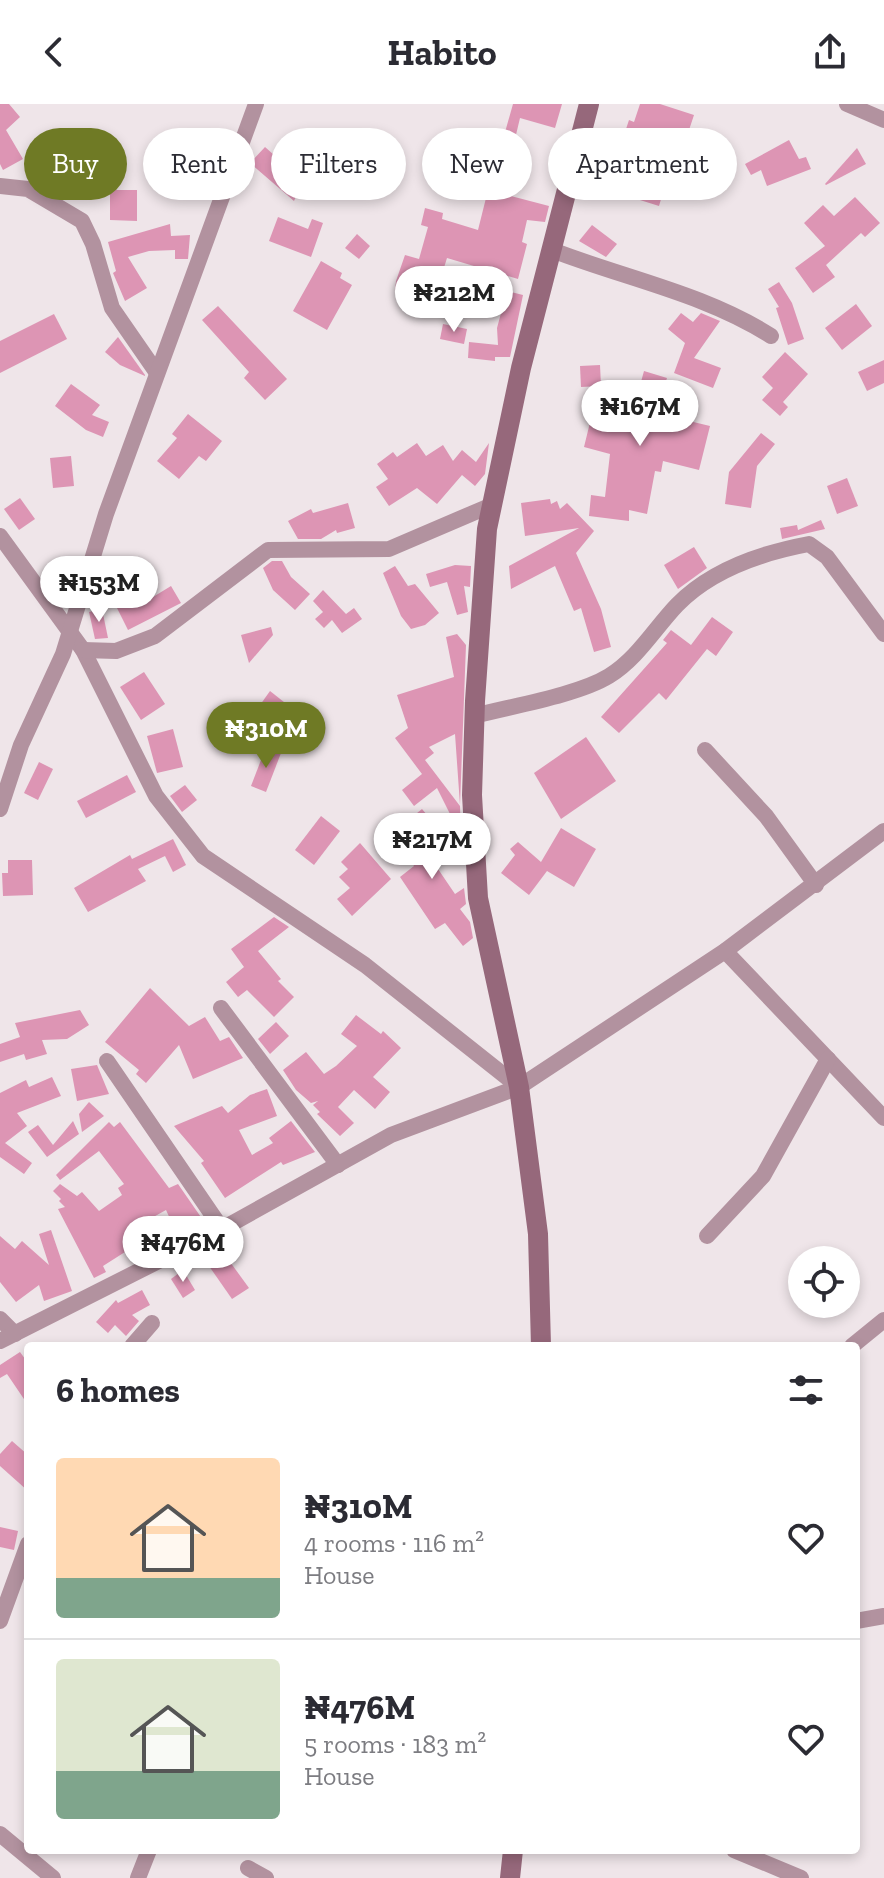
<!DOCTYPE html>
<html lang="en">
<head>
<meta charset="utf-8">
<style>
  body { margin:0; font-family:"Zilla Slab",serif; background:#f2f2f3; color:#2b2b33; height:100vh; display:flex; flex-direction:column; font-size:30px; white-space:nowrap }
  * { box-sizing:border-box; margin:0 }
  p { font-size:26px; color:#7c7c81 }
  .icon { flex:none; width:44px; height:44px; fill:none; stroke:currentColor; stroke-width:2; stroke-linecap:round; stroke-linejoin:round }
  .map { position:relative; flex:1; overflow:hidden }
  .side { position:absolute; left:24px; top:1238px; width:836px; height:512px; display:flex; flex-direction:column; background:#fff; border-radius:8px; box-shadow:0 4px 12px #0003 }
  .side>* { flex:none }
  .hud { position:absolute; left:24px; top:24px; width:836px; height:72px; display:flex; gap:16px }
  .controls { position:absolute; left:788px; top:1142px; display:grid; gap:16px }
  .controls a { display:grid; place-items:center; width:72px; height:72px; border-radius:50%; background:#fff; box-shadow:0 4px 12px #0003; font-size:40px }
  .price { position:absolute; translate:-50% -68px; padding:0 18px; border-radius:28px; background:#fff; color:#222; font-size:26px; line-height:52px; filter:drop-shadow(0 2px 4px #0008) }
  .price::after { content:''; position:absolute; left:50%; top:48px; width:24px; height:18px; margin-left:-12px; background:inherit; clip-path:polygon(0 0,100% 0,50% 100%) }
  .price.current { background:#6f7a25; color:#fff }
  ul { padding:0; list-style:none }
  li { display:flex; align-items:center; gap:24px; height:200px; padding:0 32px }
  li+li { border-top:2px solid #e1e1e2 }
  li span { display:grid; place-items:center; flex:none; width:224px; height:160px; border-radius:8px; color:#555 }
  li>.icon { margin-inline-start:auto }
  span .icon { width:96px; height:96px; fill:#fffc; stroke-width:1 }
  li b { font-size:34px }
  h2 { display:flex; justify-content:space-between; align-items:center; height:96px; padding:0 32px; font-size:34px }
  .chip { padding:0 28px; border-radius:36px; background:#fff; box-shadow:0 4px 12px #0003; font-size:28px; line-height:72px }
  .chip.current { background:#6f7a25; color:#fff }
  header { display:flex; justify-content:space-between; align-items:center; height:104px; padding:0 32px; background:#fff; font-size:36px; font-weight:800 }
  .map>svg:first-child { display:block }
  .building { fill:#dd95b4 }
  .lines { fill:none; stroke-linecap:round; stroke-linejoin:round }
  .street { stroke:#b2929f; stroke-width:16 }
  .secondary { stroke:#96687b; stroke-width:20 }
</style>
</head>
<body>
<header><svg class="icon" aria-label="back" viewBox="0 0 24 24"><path d="M15 5l-7 7 7 7"/></svg>Habito<svg class="icon" aria-label="share" viewBox="0 0 24 24"><path d="M12 15V3M7 8l5-5 5 5M5 13v7h14v-7"/></svg></header>
<div class="map">
<svg width="884" height="1774" viewBox="0 0 884 1774">
  <rect width="100%" height="100%" fill="#efe5e9"/>
  <!-- building -->
  <g class="building">
    <path d="M0,0H9L20,13L6,26L23,55L3,66L0,60Z"/>
    <path d="M513,0H562L555,24L520,14L510,56L498,53Z"/>
    <path d="M640,0H660L694,11L680,53L653,44L650,54L638,50L642,40L623,34L629,16L634,18Z"/>
    <path d="M350,32L377,46L366,68L338,54Z"/>
    <path d="M789,36L799,55L806,53L811,65L767,82L761,66L751,71L745,60Z"/>
    <path d="M265,43L291,66L286,72L302,79L294,97L250,59Z"/>
    <path d="M857,44L866,60L826,81L825,80Z"/>
    <path d="M65,51L94,75L85,86L56,61Z"/>
    <path d="M597,55L630,65L628,72L645,78L642,85L662,92L659,102L589,80Z"/>
    <path d="M110,86H137V117L110,116Z"/>
    <path d="M488,86L549,102L545,118L527,116L522,138L527,140L518,175L447,154L438,183L470,187L468,203L404,194L395,186L396,177L405,151L419,155L428,123L421,121L425,104L443,109L442,115L478,126Z"/>
    <path d="M855,93L880,119L865,133L861,129L826,161L835,173L813,189L795,164L825,142L804,119L823,101L834,112Z"/>
    <path d="M278,113L308,125L312,115L323,119L311,153L269,137Z"/>
    <path d="M170,120L171,132L190,131L188,155H175V146L149,147L128,153L147,184L125,197L113,169L116,167L108,138Z"/>
    <path d="M592,121L617,140L606,153L579,137Z"/>
    <path d="M357,130L370,142L359,155L345,144Z"/>
    <path d="M321,157L342,169L340,174L352,181L327,226L293,207Z"/>
    <path d="M779,178L792,199L804,235L788,241L776,204L779,203L768,185Z"/>
    <path d="M507,187L523,191L510,253H495V257L468,254L469,238L498,241L497,224Z"/>
    <path d="M856,200L872,222L842,246L825,224Z"/>
    <path d="M218,202L287,275L265,296L244,274L249,268L202,216Z"/>
    <path d="M681,209L693,218L701,209L720,217L694,254L721,264L713,284L674,269L685,239L668,225Z"/>
    <path d="M54,210L67,235L0,269V237Z"/>
    <path d="M443,220L467,225L464,240L440,235Z"/>
    <path d="M118,233L145,271V272L120,261L105,248Z"/>
    <path d="M785,248L808,270L783,298L788,303L780,312L762,296L773,284L762,273Z"/>
    <path d="M884,256V279L867,287L858,268Z"/>
    <path d="M600,261L601,282L581,283L580,262Z"/>
    <path d="M644,267L667,274L656,309L710,322L699,366L663,357L661,368L655,367L647,410L629,406V417L589,412L591,391L605,393L610,350L584,343L596,294L634,303Z"/>
    <path d="M71,280L100,301L92,311L109,318L103,333L86,326L55,302Z"/>
    <path d="M188,310L222,337L206,357L199,352L179,375L157,357L177,334L172,330Z"/>
    <path d="M761,329L775,340L757,362L751,404L725,400L729,368Z"/>
    <path d="M417,339L426,352L443,341L453,357L462,346L476,358L489,339L485,370L475,382L462,371L437,400L417,384L389,402L376,383L388,375L377,360L393,348L397,353Z"/>
    <path d="M71,352L74,382L53,384L50,354Z"/>
    <path d="M847,374L858,402L837,410L827,382Z"/>
    <path d="M20,394L35,415L19,426L4,405Z"/>
    <path d="M550,395L551,400L557,397L560,405L567,399L594,427L576,449L601,505L611,543L594,548L581,504L574,507L555,462L511,485L509,462L579,424L525,432L521,399Z"/>
    <path d="M348,399L355,424L337,429L336,426L321,435H298L288,417L311,405L313,409Z"/>
    <path d="M821,416L825,425L782,435L780,424L797,421L798,426Z"/>
    <path d="M694,443L707,464L678,485L664,461Z"/>
    <path d="M272,457H282L291,473L310,490L295,506L273,486L263,464Z"/>
    <path d="M455,461L471,462L470,483L464,482L468,508L457,511L447,478L430,483L426,470Z"/>
    <path d="M395,462L408,482L415,480L439,509L425,521L411,525L401,512L383,469Z"/>
    <path d="M171,482L181,499L128,526L116,502L150,486L153,493Z"/>
    <path d="M323,486L346,510L354,504L362,515L342,529L332,516L324,524L315,515L323,508L313,497Z"/>
    <path d="M102,505L108,534L95,535L89,508Z"/>
    <path d="M712,513L733,528L716,552L707,545L666,596L659,589L619,629L601,613L667,539L663,536L671,526L691,541Z"/>
    <path d="M271,523L273,531L249,559L241,531Z"/>
    <path d="M457,530L466,541L460,701L455,630L429,643L434,649L425,656L460,702L461,732L437,684L414,702L402,686L422,670L395,634L408,624L397,591L454,573L446,533Z"/>
    <path d="M144,568L165,600L141,616L120,583Z"/>
    <path d="M270,587L289,602L264,636L245,622Z"/>
    <path d="M173,625L183,663L157,669L147,632Z"/>
    <path d="M586,633L616,677L561,715L534,669Z"/>
    <path d="M266,643L281,649L266,688L251,682Z"/>
    <path d="M39,658L53,665L38,696L24,689Z"/>
    <path d="M127,671L136,688L86,714L77,697Z"/>
    <path d="M185,681L197,696L182,708L170,692Z"/>
    <path d="M422,705L439,725L424,737L438,765L455,790L464,784L466,800L460,805L470,818L473,834L463,842L445,819L435,825L400,773L414,762L402,742L392,741L394,729L418,732L406,718Z"/>
    <path d="M321,712L340,727L314,761L295,746Z"/>
    <path d="M561,724L596,745L574,783L547,767L529,791L501,769L515,751L510,745L518,738L541,758Z"/>
    <path d="M173,735L186,761L173,768L165,752L138,765L146,777L88,808L74,784L130,751L132,755Z"/>
    <path d="M360,739L391,775L352,812L337,795L350,784L339,773L348,765L341,758Z"/>
    <path d="M8,756H32L33,791L3,792L2,769H8Z"/>
    <path d="M274,813L289,823L258,847L281,875L278,877L294,893L274,913L247,886L238,893L226,878L244,863L231,845Z"/>
    <path d="M150,884L189,922L205,913L220,937L229,933L243,954L193,975L179,941L146,979L136,970L139,966L105,938Z"/>
    <path d="M80,906L89,921L67,935L42,936L47,950L26,956L24,950L0,958V940L20,933L15,919Z"/>
    <path d="M356,911L381,930L383,927L401,944L373,973L390,988L375,1005L354,986L338,1003L354,1019L340,1032L317,1010L320,1008L313,1001L318,997L311,999L296,986L283,966L306,948L324,970L336,962L357,942L341,930Z"/>
    <path d="M276,918L289,932L270,950L258,935Z"/>
    <path d="M97,961L109,990L77,997L71,965Z"/>
    <path d="M52,973L61,992L17,1009L27,1022L5,1039L32,1059L24,1070L0,1053V989L26,976L29,983Z"/>
    <path d="M267,985L277,1012L239,1026L252,1051L273,1039L269,1034L291,1017L315,1048L283,1061L281,1058L225,1094L201,1059L204,1057L174,1022L222,1002L228,1009L250,991Z"/>
    <path d="M89,998L104,1012L82,1028L79,1010Z"/>
    <path d="M73,1017L79,1030L47,1053L28,1028L38,1021L53,1041Z"/>
    <path d="M109,1018L114,1023L120,1018L169,1084L178,1080L205,1119L179,1134L166,1106L139,1121L147,1134L103,1162L106,1168L94,1174L58,1105L65,1103L59,1097L61,1095L53,1087L60,1080L77,1092L82,1088L99,1107L122,1091L118,1084L124,1080L99,1047L60,1076L56,1071Z"/>
    <path d="M51,1126L72,1187L44,1197L39,1181L16,1198L0,1178V1132L15,1145L22,1137L49,1161L39,1130Z"/>
    <path d="M225,1151L249,1184L232,1195L209,1162Z"/>
    <path d="M183,1166L195,1186L183,1194L171,1175Z"/>
    <path d="M142,1186L150,1201L132,1211L139,1217L126,1232L115,1221L108,1229L96,1218L116,1196L118,1199Z"/>
    <path d="M20,1248L28,1259V1301L7,1270L0,1274V1261Z"/>
    <path d="M12,1337L28,1351V1387L0,1362V1350Z"/>
    <path d="M0,1423L18,1427L14,1446L0,1443Z"/>
  </g>
  <g class="lines">
    <!-- street -->
    <g class="street">
      <path d="M847,0L884,16"/>
      <path d="M0,82L28,85L82,117L93,140L112,204L157,269"/>
      <path d="M552,146C624,174 706,190 771,232"/>
      <path d="M0,432L83,546L156,692L203,752L365,861L519,983"/>
      <path d="M83,546L116,547L155,532L268,446L389,445L492,401"/>
      <path d="M474,612C512,602 578,591 609,572C637,555 655,524 677,501C711,466 761,449 809,440L827,453L884,530"/>
      <path d="M705,646L766,712L816,781"/>
      <path d="M0,705L21,641L63,550L106,410L256,0"/>
      <path d="M725,847L884,1014"/>
      <path d="M221,904L338,1061"/>
      <path d="M107,957L222,1125"/>
      <path d="M707,1132L763,1072L828,955"/>
      <path d="M0,1215L15,1230"/>
      <path d="M0,1237L222,1125L391,1031L519,983L725,847L884,727"/>
      <path d="M132,1242L152,1219"/>
      <path d="M852,1242L884,1216"/>
      <path d="M0,1517L28,1440"/>
      <path d="M856,1517L884,1512"/>
      <path d="M0,1730L53,1774"/>
      <path d="M734,1746L801,1774"/>
      <path d="M248,1764L266,1774"/>
      <path d="M138,1774L149,1746"/>
    </g>
    <!-- secondary -->
    <g class="secondary">
      <path d="M541,1242L538,1130L519,983L478,794L472,691L475,597L487,425L521,264L589,0"/>
      <path d="M510,1774L513,1746"/>
    </g>
  </g>
</svg>
<div class="controls">
<a><svg class="icon" aria-label="locate" viewBox="0 0 24 24"><circle cx="12" cy="12" r="6"/><path d="M12 2v4M12 18v4M2 12h4M18 12h4"/></svg></a>
</div>
<b class="price" style="left:454px;top:230px">₦212M</b>
<b class="price" style="left:640px;top:344px">₦167M</b>
<b class="price" style="left:99px;top:520px">₦153M</b>
<b class="price current" style="left:266px;top:666px">₦310M</b>
<b class="price" style="left:432px;top:777px">₦217M</b>
<b class="price" style="left:183px;top:1180px">₦476M</b>
<div class="hud">
<a class="chip current">Buy</a>
<a class="chip">Rent</a>
<a class="chip">Filters</a>
<a class="chip">New</a>
<a class="chip">Apartment</a>
</div>
<section class="side">
<h2>6 homes<svg class="icon" aria-label="filters" viewBox="0 0 24 24"><path d="M4 7h16M4 17h16"/><circle cx="9" cy="7" r="2"/><circle cx="15" cy="17" r="2"/></svg></h2>
<ul>
<li><span style="background:linear-gradient(#ffd9b3 75%,#7fa58c 0)"><svg class="icon" aria-label="home" viewBox="0 0 24 24"><path d="M3 11l9-7 9 7M6 9v11h12V9"/></svg></span><div><b>₦310M</b><p>4 rooms · 116 m²</p><p>House</p></div><svg class="icon" aria-label="heart" viewBox="0 0 24 24"><path d="M12 20l-8-8c-3-5 5-10 8-4 3-6 11-1 8 4z"/></svg></li>
<li><span style="background:linear-gradient(#dfe7d0 70%,#7fa58c 0)"><svg class="icon" aria-label="home" viewBox="0 0 24 24"><path d="M3 11l9-7 9 7M6 9v11h12V9"/></svg></span><div><b>₦476M</b><p>5 rooms · 183 m²</p><p>House</p></div><svg class="icon" aria-label="heart" viewBox="0 0 24 24"><path d="M12 20l-8-8c-3-5 5-10 8-4 3-6 11-1 8 4z"/></svg></li>
</ul>
</section>
</div>
</body>
</html>
